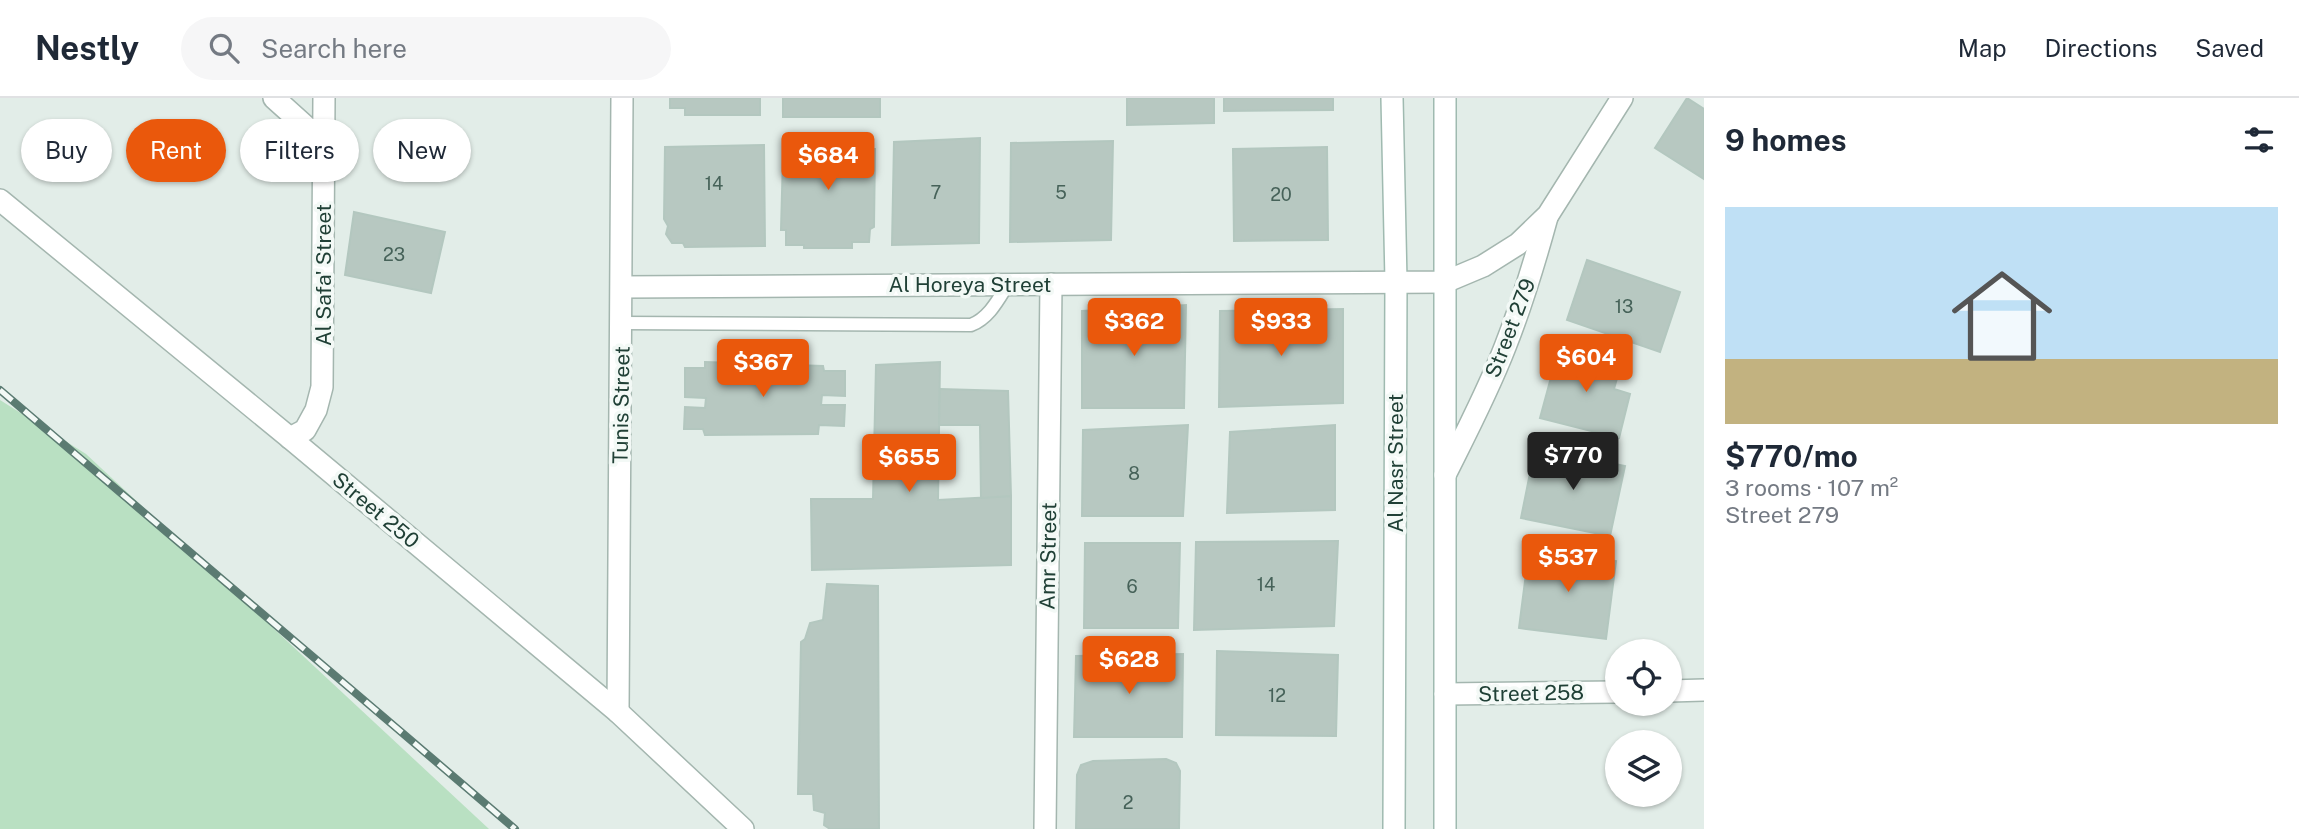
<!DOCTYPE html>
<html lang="en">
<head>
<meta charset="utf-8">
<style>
  body { margin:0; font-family:"Public Sans",sans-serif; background:#f6f6f7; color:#1f2937; height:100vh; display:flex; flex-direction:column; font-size:26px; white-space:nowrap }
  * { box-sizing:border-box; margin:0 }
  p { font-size:23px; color:#747a83 }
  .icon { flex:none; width:38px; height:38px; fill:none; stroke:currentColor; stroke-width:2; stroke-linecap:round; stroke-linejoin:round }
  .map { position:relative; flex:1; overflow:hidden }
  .panel { display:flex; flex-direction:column; background:#fff; width:595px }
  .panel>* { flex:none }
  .banner { position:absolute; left:21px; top:21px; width:665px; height:63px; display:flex; gap:14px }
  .tools { position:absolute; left:1605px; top:541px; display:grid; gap:14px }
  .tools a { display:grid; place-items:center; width:77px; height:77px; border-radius:50%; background:#fff; box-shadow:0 2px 5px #0004; font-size:35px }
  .price { position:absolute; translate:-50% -60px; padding:0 16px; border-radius:7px; background:#ea580c; color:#fff; font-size:23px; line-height:46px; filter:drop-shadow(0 2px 4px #0008) }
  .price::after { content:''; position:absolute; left:50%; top:42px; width:21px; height:16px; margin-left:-10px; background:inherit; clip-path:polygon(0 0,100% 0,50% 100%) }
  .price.on { background:#222; color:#fff }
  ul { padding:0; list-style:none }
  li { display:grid; align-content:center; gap:14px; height:371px; padding:0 21px }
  li span { display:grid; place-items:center; height:217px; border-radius:0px; color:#555 }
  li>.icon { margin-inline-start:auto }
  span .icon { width:126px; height:126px; fill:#fffc; stroke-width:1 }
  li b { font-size:30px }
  h2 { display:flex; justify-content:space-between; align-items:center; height:84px; padding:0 21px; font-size:30px }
  .pill { padding:0 24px; border-radius:32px; background:#fff; box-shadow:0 2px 5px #0004; font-size:24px; line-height:63px }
  .pill.on { background:#ea580c; color:#fff }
  header { display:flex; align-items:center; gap:42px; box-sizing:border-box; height:98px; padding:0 35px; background:#fff; border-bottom:2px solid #e0e1e3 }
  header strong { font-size:33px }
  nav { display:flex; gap:38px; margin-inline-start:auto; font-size:24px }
  .search { width:490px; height:63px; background:#f6f6f7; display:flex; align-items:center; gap:18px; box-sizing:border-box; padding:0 24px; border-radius:38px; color:#747a83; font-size:26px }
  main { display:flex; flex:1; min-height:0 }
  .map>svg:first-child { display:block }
  .green { fill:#b9e0c2 }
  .building { fill:#b7c8c1; stroke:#b3c7bf; stroke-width:2 }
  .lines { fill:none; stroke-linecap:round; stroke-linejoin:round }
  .lane-casing { stroke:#a4b6af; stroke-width:15 }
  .street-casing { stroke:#a4b6af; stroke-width:24 }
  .secondary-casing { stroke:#9fbab0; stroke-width:24 }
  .lane { stroke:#fff; stroke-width:12 }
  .street { stroke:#fff; stroke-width:21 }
  .secondary { stroke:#fff; stroke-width:21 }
  .rail-casing { stroke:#5b7b72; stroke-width:8 }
  .rail { stroke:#f3f9f6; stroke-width:5; stroke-dasharray:16; stroke-linecap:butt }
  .labels { text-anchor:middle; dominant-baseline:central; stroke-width:7; stroke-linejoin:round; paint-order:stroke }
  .number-label { font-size:18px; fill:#466259 }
  .street-label { font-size:21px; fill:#204036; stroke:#f3f9f6 }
</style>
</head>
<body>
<header>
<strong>Nestly</strong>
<div class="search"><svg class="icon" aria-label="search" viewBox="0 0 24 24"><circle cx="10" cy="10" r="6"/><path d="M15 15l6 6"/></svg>Search here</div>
<nav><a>Map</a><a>Directions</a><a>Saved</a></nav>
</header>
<main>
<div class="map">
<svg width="1704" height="731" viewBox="0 0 1704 731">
  <rect width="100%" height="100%" fill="#e2ede8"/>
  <!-- green -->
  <path class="green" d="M0,302L86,356L489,731H0Z"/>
  <!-- building -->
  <g class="building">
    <path d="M670,0H760V17H685V10H670Z"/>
    <rect x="783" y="0" width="97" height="19"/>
    <path d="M1127,0H1214V25L1127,27Z"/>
    <path d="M1224,0H1333V12L1224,13Z"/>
    <path d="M1687,0L1704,11V81L1655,50Z"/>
    <path d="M797,38H858V43L869,42V51H875L874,129L870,131L869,144H852V150H804V147H786V132H781L783,58H786L787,43L797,42Z"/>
    <path d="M980,40L979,145L892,147L894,44Z"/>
    <path d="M1113,43L1111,142L1010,144L1011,45Z"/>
    <path d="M764,47L765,148L685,149L683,145H672L666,136L668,128L664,121L665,49Z"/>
    <path d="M1327,49L1328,142L1234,143L1233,51Z"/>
    <path d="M354,114L445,134L431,195L345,177Z"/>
    <path d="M1587,162L1680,194L1660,254L1567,222Z"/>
    <path d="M1186,207L1184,310H1082V213Z"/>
    <path d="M1343,211V305L1219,309L1220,213Z"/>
    <path d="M1559,250L1621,266L1614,291L1630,296L1619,340L1540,320Z"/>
    <path d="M705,264L823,268L824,273H845V298L822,297L821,307H845L844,328L819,327L818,336L705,337L703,331H684L685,309L705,310L706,300L685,299V270H705Z"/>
    <path d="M940,264L938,402L1011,398V467L812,472L811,401H873L876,267Z"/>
    <path d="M940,291L1008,293L1011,398L981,400L980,327H939Z"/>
    <path d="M1188,327L1183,418H1082L1083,332Z"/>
    <path d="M1335,327V412L1227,415L1230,334Z"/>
    <path d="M1535,350L1625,368L1610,438L1521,420Z"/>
    <path d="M1338,443L1334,528L1194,532L1196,444Z"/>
    <path d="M1085,445H1180L1178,530H1084Z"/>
    <path d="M1529,452L1616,463L1606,541L1519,530Z"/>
    <path d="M827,486L878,488L879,731H830L824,727L825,715L814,712L813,696H798L801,544L805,541L810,525L823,522Z"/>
    <path d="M1217,553L1338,557L1336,638L1216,637Z"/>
    <path d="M1183,556L1182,639H1074L1076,558Z"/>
    <path d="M1166,661L1176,665L1180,673L1179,731H1076L1077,677L1081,667L1093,663Z"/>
  </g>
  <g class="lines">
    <!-- lane casing -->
    <g class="lane-casing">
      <path id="lane" d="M622,225L971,227C989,220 998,202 1008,186"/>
    </g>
    <!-- street casing -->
    <g class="street-casing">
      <g id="street">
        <path d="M274,0L324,45"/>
        <path d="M0,102L290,340L618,614L743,731"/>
        <path d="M622,189L1445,184L1483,168L1518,146L1548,117L1622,0"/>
        <path d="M290,340L305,332L316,312L322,289L324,0"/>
        <path d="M1445,377C1466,335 1488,293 1505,249C1522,206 1535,163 1547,119"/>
        <path d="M1670,593L1704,592"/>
        <path d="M1445,596L1617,594"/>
        <path d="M618,614L622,0"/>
        <path d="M1045,731L1051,186"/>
      </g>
    </g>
    <!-- secondary casing -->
    <g class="secondary-casing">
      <g id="secondary">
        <path d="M1392,0L1396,183L1394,731"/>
        <path d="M1445,0V731"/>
      </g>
    </g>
    <!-- lane -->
    <use href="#lane" class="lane"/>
    <!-- street -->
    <use href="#street" class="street"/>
    <!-- secondary -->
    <use href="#secondary" class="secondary"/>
    <!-- rail casing -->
    <g class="rail-casing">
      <path id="rail" d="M0,292L515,731"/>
    </g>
    <!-- rail -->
    <use href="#rail" class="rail"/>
  </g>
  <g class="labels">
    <!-- number labels -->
    <g class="number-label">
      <text x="714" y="85">14</text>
      <text x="936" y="94">7</text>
      <text x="1061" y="94">5</text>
      <text x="1281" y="96">20</text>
      <text x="394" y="156">23</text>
      <text x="1624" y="208">13</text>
      <text x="1134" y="375">8</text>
      <text x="1266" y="486">14</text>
      <text x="1132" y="488">6</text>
      <text x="1277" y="597">12</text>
      <text x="1128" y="704">2</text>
    </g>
    <!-- street labels -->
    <g class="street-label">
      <text transform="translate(323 177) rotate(-90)">Al Safa' Street</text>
      <text x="970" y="186">Al Horeya Street</text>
      <text transform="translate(1510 230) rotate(-69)">Street 279</text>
      <text transform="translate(621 307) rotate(-89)">Tunis Street</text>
      <text transform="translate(1395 365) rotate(-90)">Al Nasr Street</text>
      <text transform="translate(376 412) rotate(40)">Street 250</text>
      <text transform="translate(1048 458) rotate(-89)">Amr Street</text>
      <text transform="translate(1531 595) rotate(-1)">Street 258</text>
    </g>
  </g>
</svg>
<div class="tools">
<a><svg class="icon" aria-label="locate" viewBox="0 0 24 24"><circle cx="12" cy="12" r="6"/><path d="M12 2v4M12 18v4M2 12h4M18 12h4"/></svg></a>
<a><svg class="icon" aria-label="layers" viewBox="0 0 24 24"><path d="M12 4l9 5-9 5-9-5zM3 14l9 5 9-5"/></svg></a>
</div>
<b class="price" style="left:828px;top:94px">$684</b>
<b class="price" style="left:1134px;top:260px">$362</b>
<b class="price" style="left:1281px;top:260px">$933</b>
<b class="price" style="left:1586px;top:296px">$604</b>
<b class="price" style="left:763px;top:301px">$367</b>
<b class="price on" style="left:1573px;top:394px">$770</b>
<b class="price" style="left:909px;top:396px">$655</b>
<b class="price" style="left:1568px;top:496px">$537</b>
<b class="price" style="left:1129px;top:598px">$628</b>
<div class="banner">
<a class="pill">Buy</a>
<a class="pill on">Rent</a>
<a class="pill">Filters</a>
<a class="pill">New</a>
</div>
</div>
<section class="panel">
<h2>9 homes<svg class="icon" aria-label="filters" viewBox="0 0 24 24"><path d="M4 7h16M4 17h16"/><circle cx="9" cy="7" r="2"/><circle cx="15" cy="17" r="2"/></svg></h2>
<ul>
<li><span style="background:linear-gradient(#bfe0f5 70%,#c2b280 0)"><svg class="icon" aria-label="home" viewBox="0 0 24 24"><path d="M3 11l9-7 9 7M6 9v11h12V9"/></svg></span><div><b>$770/mo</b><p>3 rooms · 107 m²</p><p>Street 279</p></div></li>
</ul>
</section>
</main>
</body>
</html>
